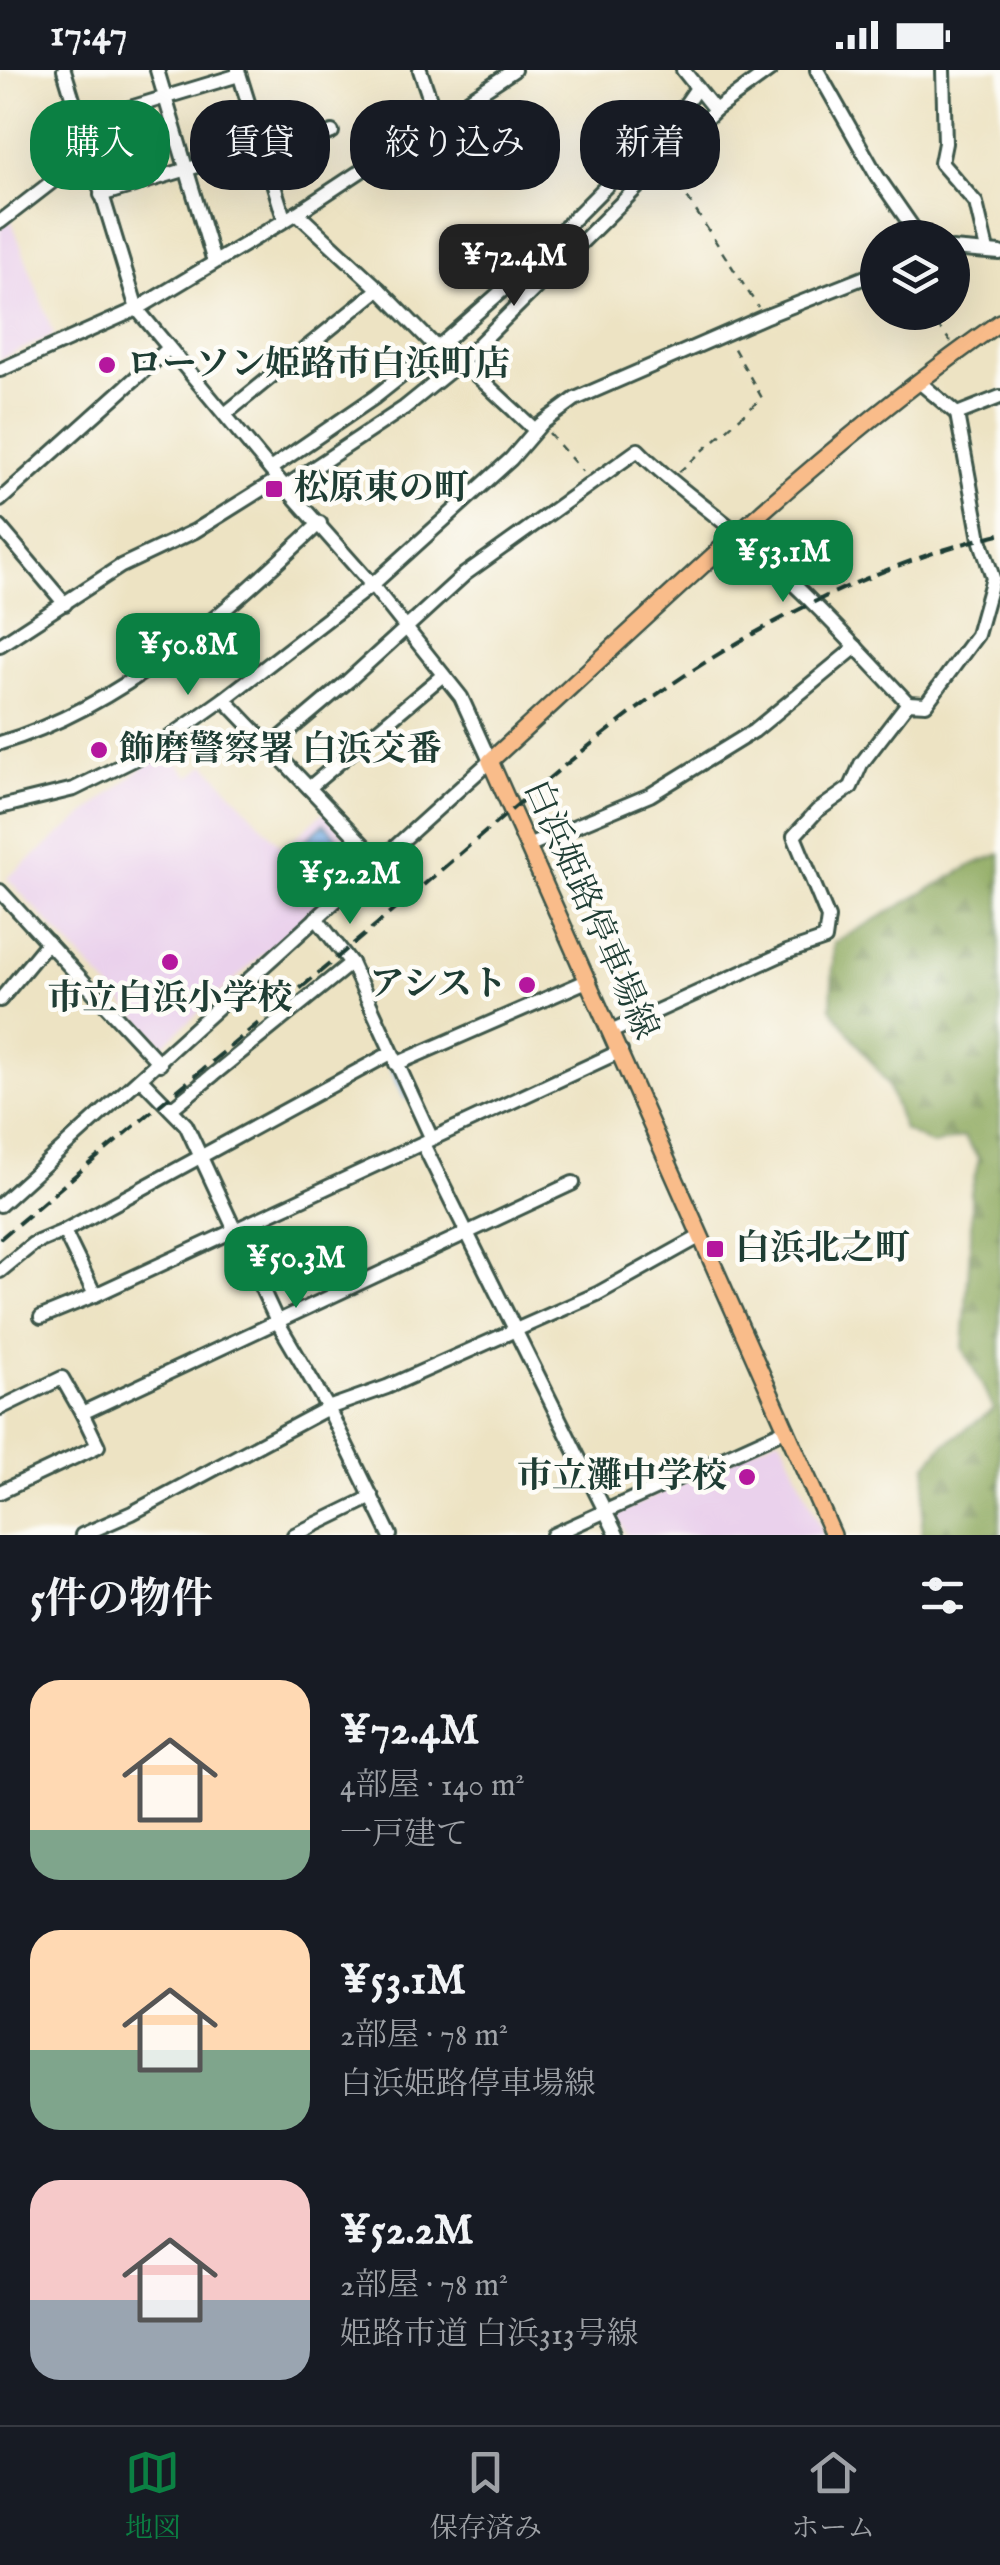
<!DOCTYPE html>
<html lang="ja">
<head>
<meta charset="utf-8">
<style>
  body { margin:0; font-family:"IM FELL English","Noto Serif JP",serif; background:#20242c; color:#f1f3f6; height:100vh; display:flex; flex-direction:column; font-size:38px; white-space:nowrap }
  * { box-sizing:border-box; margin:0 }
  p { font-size:32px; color:#9ea1a6 }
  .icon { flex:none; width:55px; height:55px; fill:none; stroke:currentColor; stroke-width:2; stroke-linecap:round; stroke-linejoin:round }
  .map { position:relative; height:1465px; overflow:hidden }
  .drawer { display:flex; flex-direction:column; background:#171b24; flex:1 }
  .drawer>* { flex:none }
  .banner { position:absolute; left:30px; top:30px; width:940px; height:90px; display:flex; gap:20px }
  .fabs { position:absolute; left:860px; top:150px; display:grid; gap:20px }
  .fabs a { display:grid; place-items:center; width:110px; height:110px; border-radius:50%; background:#171b24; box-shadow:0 10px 40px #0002; font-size:50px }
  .price { position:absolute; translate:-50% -85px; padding:0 22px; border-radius:20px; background:#0b8043; color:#fff; font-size:32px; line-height:65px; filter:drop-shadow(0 2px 5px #0008) }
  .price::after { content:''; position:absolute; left:50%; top:60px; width:30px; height:22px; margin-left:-15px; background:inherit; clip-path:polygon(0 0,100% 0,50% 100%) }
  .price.active { background:#222; color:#fff }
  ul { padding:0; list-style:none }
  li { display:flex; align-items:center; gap:30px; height:250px; padding:0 30px }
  li span { display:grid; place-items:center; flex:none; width:280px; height:200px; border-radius:30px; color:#555 }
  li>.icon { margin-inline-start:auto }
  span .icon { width:120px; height:120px; fill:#fffc; stroke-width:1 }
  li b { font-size:42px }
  h2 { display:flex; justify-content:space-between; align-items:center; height:120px; padding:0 30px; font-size:42px }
  .pill { padding:0 35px; border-radius:40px; background:#171b24; box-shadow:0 10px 40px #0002; font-size:35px; line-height:90px }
  .pill.active { background:#0b8043; color:#fff }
  .status { display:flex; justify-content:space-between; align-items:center; height:70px; padding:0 50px; background:#171b24; direction:ltr }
  .status svg { height:28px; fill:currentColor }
  .tabs { display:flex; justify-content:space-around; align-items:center; height:140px; border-top:2px solid #363941; background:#171b24; font-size:28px; color:#9ea1a6 }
  .tabs a { display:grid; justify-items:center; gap:5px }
  .tabs .active { color:#0b8043 }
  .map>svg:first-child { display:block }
  .built { fill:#ead1ec }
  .forest { fill:url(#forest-firs); stroke:#537045; stroke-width:2.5 }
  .water { fill:url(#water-rules); stroke:#4b768e; stroke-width:2.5 }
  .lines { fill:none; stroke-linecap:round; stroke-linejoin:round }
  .stream { stroke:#77afe7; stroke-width:4 }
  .minor-casing { stroke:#3e5649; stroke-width:18 }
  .major-casing { stroke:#3e5649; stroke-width:20 }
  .path { stroke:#3e5649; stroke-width:2.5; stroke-dasharray:8 8; stroke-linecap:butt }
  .minor { stroke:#fff; stroke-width:12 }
  .major { stroke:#f9bc8a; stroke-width:15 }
  .rail { stroke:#1f3d34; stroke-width:4; stroke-dasharray:15 8; stroke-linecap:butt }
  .poi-dot { fill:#b5179e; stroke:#fdfcf7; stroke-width:4 }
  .labels { text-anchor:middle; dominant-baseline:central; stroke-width:9; stroke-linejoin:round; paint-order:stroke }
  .poi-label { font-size:35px; font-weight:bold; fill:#1f3d34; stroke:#fdfcf7; text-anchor:start }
  .street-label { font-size:35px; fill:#1f3d34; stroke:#fdfcf7 }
</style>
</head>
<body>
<div class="status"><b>17:47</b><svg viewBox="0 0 49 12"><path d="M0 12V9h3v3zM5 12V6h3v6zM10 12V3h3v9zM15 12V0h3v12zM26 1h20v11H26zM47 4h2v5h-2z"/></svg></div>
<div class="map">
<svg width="1000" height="1465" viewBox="0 0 1000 1465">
  <defs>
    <pattern id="forest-firs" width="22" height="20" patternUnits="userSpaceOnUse" patternTransform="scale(2.5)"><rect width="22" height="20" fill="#87a456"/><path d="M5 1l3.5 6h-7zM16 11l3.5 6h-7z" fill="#6e8748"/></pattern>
    <pattern id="water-rules" width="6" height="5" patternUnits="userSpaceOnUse" patternTransform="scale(2.5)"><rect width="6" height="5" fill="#77afe7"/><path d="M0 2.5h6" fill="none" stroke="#6190bc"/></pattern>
  </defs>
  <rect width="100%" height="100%" fill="#fdfcf7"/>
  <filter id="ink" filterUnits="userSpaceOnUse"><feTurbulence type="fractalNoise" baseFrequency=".01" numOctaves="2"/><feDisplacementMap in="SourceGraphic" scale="20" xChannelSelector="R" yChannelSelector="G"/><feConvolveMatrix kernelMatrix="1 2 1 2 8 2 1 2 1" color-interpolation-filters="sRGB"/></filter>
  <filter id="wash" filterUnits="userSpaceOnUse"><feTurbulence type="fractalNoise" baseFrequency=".0048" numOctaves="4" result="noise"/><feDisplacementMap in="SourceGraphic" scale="40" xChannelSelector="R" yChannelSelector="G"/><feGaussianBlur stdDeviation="2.25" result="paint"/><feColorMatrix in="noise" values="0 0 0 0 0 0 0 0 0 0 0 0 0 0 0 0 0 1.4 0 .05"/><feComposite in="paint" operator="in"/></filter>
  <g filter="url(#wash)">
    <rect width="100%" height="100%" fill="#ede3c3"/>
    <!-- built -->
    <g class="built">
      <path d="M11,149L54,265L0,289V158Z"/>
      <path d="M165,679L190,707L206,694L283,778L324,742L366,790L163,975L7,808Z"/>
      <path d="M778,1367L783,1371L824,1465H627L618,1449L620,1443Z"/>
    </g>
    <!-- forest -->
    <path class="forest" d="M1000,784V1465H921L927,1395L943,1376L994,1339L963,1278L971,1167V1122L979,1089L964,1067L933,1075L904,1060L887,1013L831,938L834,873L974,794Z"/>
    <!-- water -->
    <path class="water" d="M324,753L355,788L337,805L324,792L318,797L299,776Z"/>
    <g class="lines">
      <!-- stream -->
      <path class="stream" d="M381,973L406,1028"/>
    </g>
  </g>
  <g filter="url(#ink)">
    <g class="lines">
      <!-- minor casing -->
      <g class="minor-casing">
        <g id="minor">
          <path d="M157,0L214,192"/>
          <path d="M238,0L284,148"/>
          <path d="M420,0L437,50"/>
          <path d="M683,0L715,40"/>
          <path d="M817,0L877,106L920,168"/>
          <path d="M943,0L945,73L941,93L976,133L987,180"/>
          <path d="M80,53L239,5"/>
          <path d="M265,89L332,62"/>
          <path d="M101,125L261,77"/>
          <path d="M297,143L379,219L437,278"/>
          <path d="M0,152L88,84"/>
          <path d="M952,179L1000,183"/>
          <path d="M442,273L535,360"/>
          <path d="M0,300L137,239L297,143L514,0"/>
          <path d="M918,311L957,344"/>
          <path d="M225,344L379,219"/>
          <path d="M270,399L375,327L437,278L505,218L681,41L697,18"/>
          <path d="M285,417L404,338L461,292L715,40L770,0"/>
          <path d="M0,430L169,278"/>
          <path d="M0,457L65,534"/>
          <path d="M0,575L121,496L195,461L278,409"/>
          <path d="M224,629L379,791"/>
          <path d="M0,673C125,636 226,541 320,453"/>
          <path d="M271,676L348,611L465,504L638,380C669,412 704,435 738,464C799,515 854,575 908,633"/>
          <path d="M310,717L443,605"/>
          <path d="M0,737L74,719L149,682L224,629L372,515L511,389L541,354L575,329L764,247L878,202"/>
          <path d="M530,775L650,725L754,661L856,577"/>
          <path d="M0,821L160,994"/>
          <path d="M316,848L351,893L431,1067"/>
          <path d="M0,930L48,872"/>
          <path d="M613,961L787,882L825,869L828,848L794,766L817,741L851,717L861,694L908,633L926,634L977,565L993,508L980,469L957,344L1000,327"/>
          <path d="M396,994L589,910"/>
          <path d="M142,1010L186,1055L277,1251L328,1338L390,1465"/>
          <path d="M171,1039L351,893"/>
          <path d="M423,1074L617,1465"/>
          <path d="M0,1135L490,691L461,627L372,515L278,409L137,239L64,0"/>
          <path d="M64,1161L95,1225"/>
          <path d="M0,1201L33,1174L64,1161L391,983"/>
          <path d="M41,1247L95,1225L621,981"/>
          <path d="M0,1338L62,1308L82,1343"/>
          <path d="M0,1422L98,1376L82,1343L573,1113"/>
          <path d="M82,1465L132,1443L328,1338L387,1317L597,1224L701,1166"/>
          <path d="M294,1465L372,1427"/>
          <path d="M553,1465L787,1359"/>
        </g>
      </g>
      <!-- major casing -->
      <g class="major-casing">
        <path id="major" d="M833,1465L490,691C656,540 816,380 1000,252"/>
      </g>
      <!-- path -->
      <g class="path">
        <path d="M670,101L758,237"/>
        <path d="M926,242L951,272"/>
        <path d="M549,363L583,402"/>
        <path d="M679,402L762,328L732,275"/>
      </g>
      <!-- minor -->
      <use href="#minor" class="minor"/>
      <!-- major -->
      <use href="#major" class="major"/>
      <!-- rail -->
      <path class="rail" d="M0,1169C127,1061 256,956 383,849C472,775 558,696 652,628C751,557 881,492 1000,464"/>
    </g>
  </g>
  <!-- markers -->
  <g class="poi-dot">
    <circle cx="107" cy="295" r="10"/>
    <rect x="264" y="409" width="20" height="20" rx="5"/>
    <circle cx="99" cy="680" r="10"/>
    <circle cx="170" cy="892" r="10"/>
    <circle cx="527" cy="915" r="10"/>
    <rect x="705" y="1169" width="20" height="20" rx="5"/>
    <circle cx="747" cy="1407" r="10"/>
  </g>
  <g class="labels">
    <!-- poi labels -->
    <g class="poi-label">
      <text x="127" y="295">ローソン姫路市白浜町店</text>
      <text x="294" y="419">松原東の町</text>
      <text x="119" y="680">飾磨警察署 白浜交番</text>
      <text x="507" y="915" text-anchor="end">アシスト</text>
      <text x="170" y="929" text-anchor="middle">市立白浜小学校</text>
      <text x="735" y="1179">白浜北之町</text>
      <text x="727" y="1407" text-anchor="end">市立灘中学校</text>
    </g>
    <!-- street labels -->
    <g class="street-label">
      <text transform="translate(590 840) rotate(66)">白浜姫路停車場線</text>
    </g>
  </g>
</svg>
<div class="fabs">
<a><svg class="icon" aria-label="layers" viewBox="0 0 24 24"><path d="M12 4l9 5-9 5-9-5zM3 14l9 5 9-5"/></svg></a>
</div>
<b class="price active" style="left:514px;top:239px">¥72.4M</b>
<b class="price" style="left:783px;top:535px">¥53.1M</b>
<b class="price" style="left:188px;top:628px">¥50.8M</b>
<b class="price" style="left:350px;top:857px">¥52.2M</b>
<b class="price" style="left:296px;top:1241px">¥50.3M</b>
<div class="banner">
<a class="pill active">購入</a>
<a class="pill">賃貸</a>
<a class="pill">絞り込み</a>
<a class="pill">新着</a>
</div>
</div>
<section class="drawer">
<h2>5件の物件<svg class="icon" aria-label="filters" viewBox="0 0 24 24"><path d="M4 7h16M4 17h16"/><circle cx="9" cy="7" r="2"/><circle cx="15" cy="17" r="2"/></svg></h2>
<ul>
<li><span style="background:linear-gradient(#ffd9b3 75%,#7fa58c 0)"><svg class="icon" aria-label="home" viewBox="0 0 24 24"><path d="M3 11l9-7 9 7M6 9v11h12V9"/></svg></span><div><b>¥72.4M</b><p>4部屋 · 140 m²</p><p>一戸建て</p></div></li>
<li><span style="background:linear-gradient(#ffd9b3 60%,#7fa58c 0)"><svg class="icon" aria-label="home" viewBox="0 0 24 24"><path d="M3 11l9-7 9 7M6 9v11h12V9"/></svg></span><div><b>¥53.1M</b><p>2部屋 · 78 m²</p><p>白浜姫路停車場線</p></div></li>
<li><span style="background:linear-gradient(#f6c9c9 60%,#9aa5b1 0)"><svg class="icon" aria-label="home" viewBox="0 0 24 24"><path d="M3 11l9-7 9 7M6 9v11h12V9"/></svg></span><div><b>¥52.2M</b><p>2部屋 · 78 m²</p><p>姫路市道 白浜313号線</p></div></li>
</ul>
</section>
<nav class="tabs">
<a class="active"><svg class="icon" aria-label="map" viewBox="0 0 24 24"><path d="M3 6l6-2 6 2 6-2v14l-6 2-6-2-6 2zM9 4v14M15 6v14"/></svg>地図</a>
<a><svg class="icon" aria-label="saved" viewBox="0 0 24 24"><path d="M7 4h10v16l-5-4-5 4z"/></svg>保存済み</a>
<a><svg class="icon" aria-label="home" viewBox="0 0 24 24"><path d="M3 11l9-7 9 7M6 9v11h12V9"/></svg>ホーム</a>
</nav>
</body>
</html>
